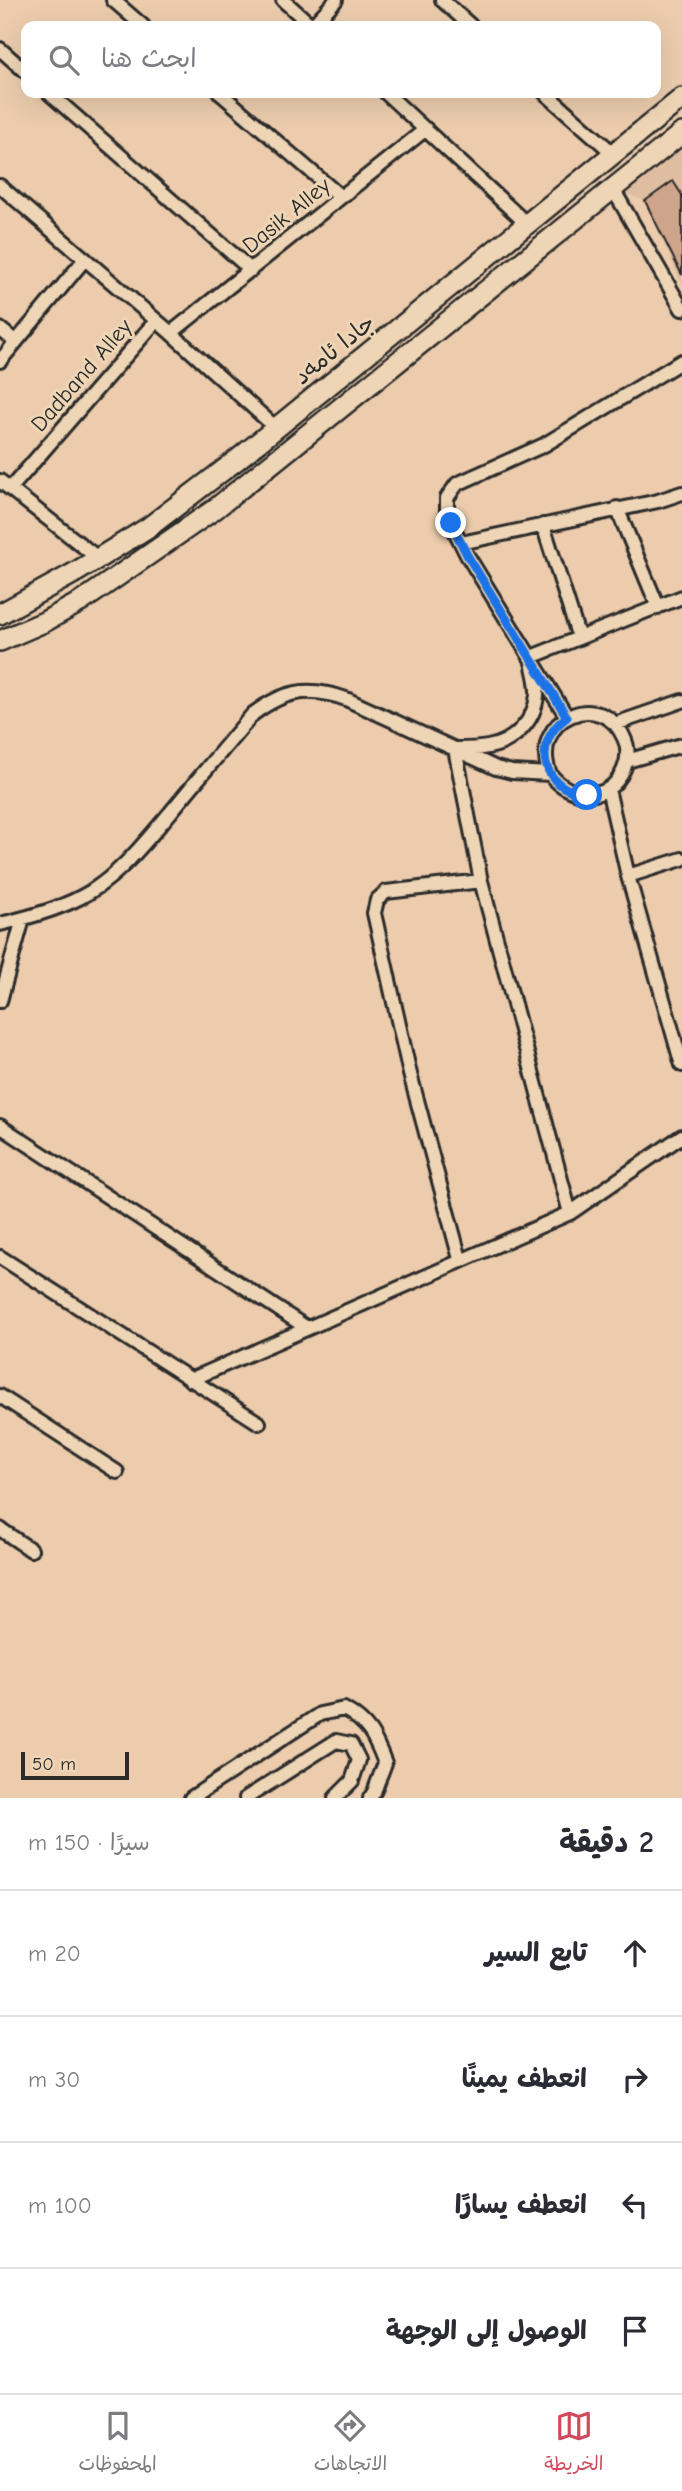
<!DOCTYPE html>
<html lang="ar">
<head>
<meta charset="utf-8">
<style>
  body { margin:0; font-family:"Comic Neue","Playpen Sans Arabic",sans-serif; background:#f7f7f7; color:#2b2b33; direction:rtl }
  .scale { position:absolute; left:21px; bottom:18px; width:108px; box-sizing:border-box; padding-left:7px; border:4px solid #2b2b2b; border-top:0; font-size:19px; line-height:24px; white-space:nowrap; color:#2b2b2b; -webkit-text-stroke:5px #eed5b5; paint-order:stroke }
  .stop { position:absolute; width:21px; height:21px; margin:-16px; border:5px solid #1a73e8; border-radius:50%; background:#fff }
  .stop.end { background:#1a73e8; border-color:#fff; box-shadow:0 2px 7px #0008 }
  .list { margin:0; padding:0; list-style:none }
  h2 { display:flex; justify-content:space-between; align-items:center; height:91px; margin:0; padding:0 28px; font-size:30px }
  h2 small { font-size:23px; font-weight:400; color:#7c7c81 }
  .list li { display:grid; grid-template-columns:46px 1fr auto; gap:21px; align-items:center; box-sizing:border-box; height:126px; padding:0 28px; border-top:2px solid #e1e1e2 }
  .list b { display:block; font-size:26px; white-space:nowrap }
  .list em { font-size:23px; font-style:normal; color:#7c7c81 }
  .icon { flex:none; width:38px; height:38px; fill:none; stroke:currentColor; stroke-width:2; stroke-linecap:round; stroke-linejoin:round }
  .map { position:relative; flex:none; width:682px; height:1798px; overflow:hidden; direction:ltr }
  .search { position:absolute; background:#fff; box-shadow:0 7px 28px #0002; left:21px; right:21px; top:21px; height:77px; display:flex; align-items:center; gap:18px; box-sizing:border-box; padding:0 24px; border-radius:14px; color:#7c7c81; font-size:26px }
  .sheet { height:595px; background:#fff }
  nav { display:flex; justify-content:space-around; align-items:center; box-sizing:border-box; height:98px; border-top:2px solid #e1e1e2; background:#fff; font-size:19px; color:#7c7c81 }
  nav a { display:grid; justify-items:center; gap:4px }
  nav .on { color:#d1495b }
  .map>svg:first-child { display:block }
</style>
</head>
<body>
<div class="map">
<svg width="682" height="1798" viewBox="0 0 682 1798">
  <rect width="100%" height="100%" fill="#ecccad"/>
  <filter id="ink" filterUnits="userSpaceOnUse"><feTurbulence type="fractalNoise" baseFrequency=".0143" numOctaves="2"/><feDisplacementMap in="SourceGraphic" scale="14" xChannelSelector="R" yChannelSelector="G"/><feConvolveMatrix kernelMatrix="1 2 1 2 8 2 1 2 1" color-interpolation-filters="sRGB"/></filter>
  <g filter="url(#ink)">
    <path fill="#dfbda0" d="M682,149V284L645,201L621,192Z"/>
    <path fill="#cea48a" stroke="#2b2b2b" stroke-width="2" d="M673,181L682,195V275L645,201Z"/>
    <g fill="none" stroke-linecap="round" stroke-linejoin="round">
      <defs>
        <path id="street" d="M113,0L143,26
          M283,0L312,26
          M442,0L471,26
          M312,26L336,0
          M0,49L26,72
          M49,93L251,270
          M220,93L341,197
          M386,93L527,224
          M545,93L614,154
          M0,186L171,333L276,428
          M613,189L682,309
          M0,329L16,342
          M171,333L426,129
          M0,361L85,259
          M0,481L99,559
          M10,489L156,321
          M617,508L658,607
          M543,525L579,638
          M461,543L658,501L682,493
          M567,717L467,555L447,515V498L457,484L544,445L682,361
          M615,724L682,701
          M627,761L682,745
          M608,789L628,876L682,1065
          M628,876L682,859
          M0,924C31,917 64,908 90,892C122,872 146,841 170,813C197,780 225,747 253,714C285,690 309,686 346,699L496,768L512,772L550,774C570,800 609,804 624,769C628,759 629,748 624,738C602,687 528,718 550,774
          M0,1001L23,919
          M0,1126L307,1328
          M570,1213L481,881L455,749C465,749 477,749 488,747C513,743 535,721 537,695C538,683 533,669 531,657L682,597
          M0,1257L259,1423
          M460,1259L410,1074L374,913L377,900L386,892L481,881
          M190,1380L570,1213L682,1136
          M0,1396L117,1472
          M0,1529L31,1550
          M191,1798L320,1714L344,1709C369,1723 375,1737 385,1763L374,1792L370,1798
          M246,1798L336,1741L351,1744L359,1760L352,1781L335,1798"/>
        <path id="primary" d="M0,614L76,572L149,527L238,459L682,98
          M0,641L44,622L82,601L215,509L682,133"/>
      </defs>
      <use href="#street" stroke="#2b2b2b" stroke-width="18"/>
      <use href="#primary" stroke="#2b2b2b" stroke-width="24"/>
      <use href="#street" stroke="#eed5b5" stroke-width="12"/>
      <use href="#primary" stroke="#eed5b5" stroke-width="19"/>
    </g>
  </g>
  <g fill="none" stroke-linecap="round" stroke-linejoin="round" filter="url(#ink)">
    <path stroke="#1a73e8" stroke-width="9" d="M451,523L467,555L567,717C530,743 542,790 587,795"/>
  </g>
  <g text-anchor="middle" stroke-width="6" stroke-linejoin="round" paint-order="stroke">
    <g font-size="23" fill="#2b2b2b" stroke="#eed5b5">
      <text transform="translate(286 215) rotate(-39)" y="8">Dasik Alley</text>
      <text transform="translate(334 349) rotate(-39)" y="8">جادا ئامەد</text>
      <text transform="translate(81 375) rotate(-49)" y="8">Dadband Alley</text>
    </g>
  </g>
</svg>
<div class="scale">50 m</div>
<div class="stop" style="left:587px;top:795px"></div>
<div class="stop end" style="left:451px;top:523px"></div>
<div class="search"><svg class="icon" aria-label="search" viewBox="0 0 24 24"><circle cx="10" cy="10" r="6"/><path d="M15 15l6 6"/></svg>ابحث هنا</div>
</div>
<section class="sheet">
<h2>2 دقيقة<small>سيرًا · 150 m</small></h2>
<ul class="list">
<li><svg class="icon" aria-label="ahead" viewBox="0 0 24 24"><path d="M12 20V5M6 11l6-6 6 6"/></svg><div><b>تابع السير</b></div><em>20 m</em></li>
<li><svg class="icon" aria-label="right" viewBox="0 0 24 24"><path d="M7 20v-9h11M14 6l5 5-5 5"/></svg><div><b>انعطف يمينًا</b></div><em>30 m</em></li>
<li><svg class="icon" aria-label="left" viewBox="0 0 24 24"><path d="M17 20v-9H6M10 6l-5 5 5 5"/></svg><div><b>انعطف يسارًا</b></div><em>100 m</em></li>
<li><svg class="icon" aria-label="arrive" viewBox="0 0 24 24"><path d="M6 21V4h12l-3 4 3 4H6"/></svg><div><b>الوصول إلى الوجهة</b></div></li>
</ul>
</section>
<nav>
<a class="on"><svg class="icon" aria-label="map" viewBox="0 0 24 24"><path d="M3 6l6-2 6 2 6-2v14l-6 2-6-2-6 2zM9 4v14M15 6v14"/></svg>الخريطة</a>
<a><svg class="icon" aria-label="directions" viewBox="0 0 24 24"><path d="M12 3l9 9-9 9-9-9zM9 14v-3h6M13 9l2 2-2 2"/></svg>الاتجاهات</a>
<a><svg class="icon" aria-label="saved" viewBox="0 0 24 24"><path d="M7 4h10v16l-5-4-5 4z"/></svg>المحفوظات</a>
</nav>
</body>
</html>
